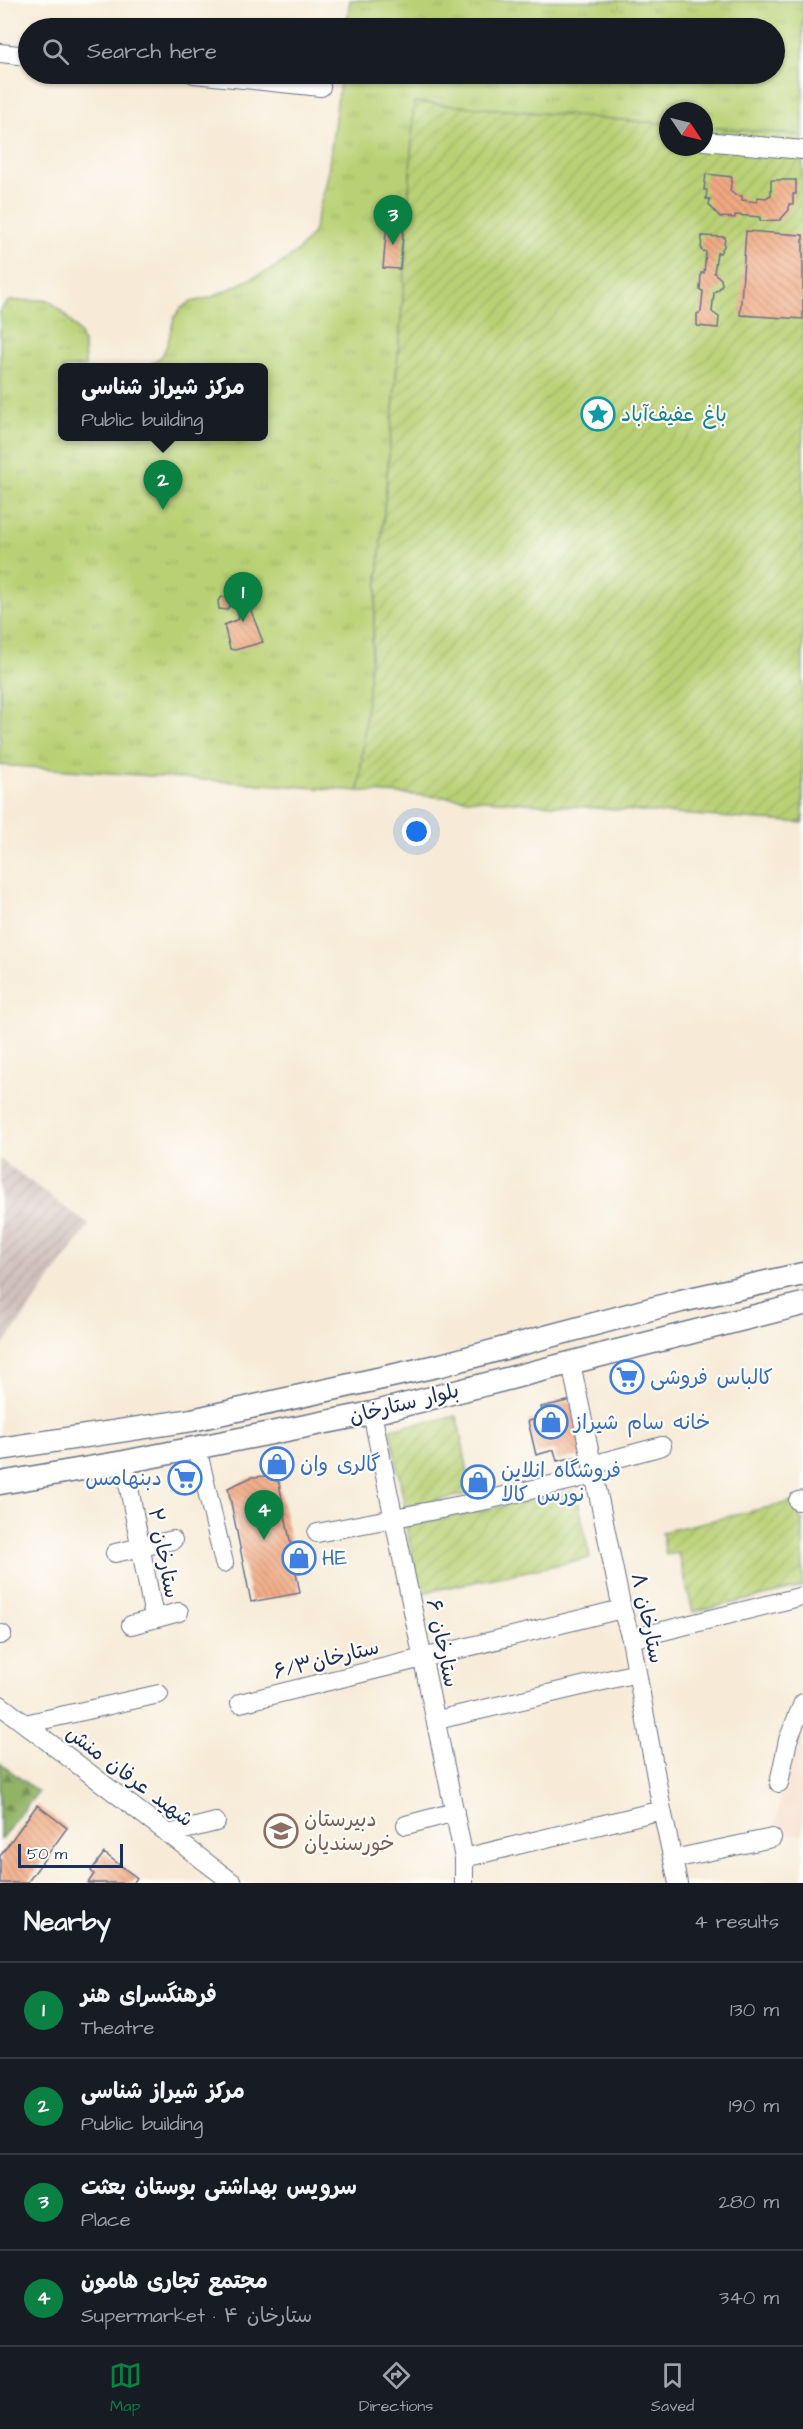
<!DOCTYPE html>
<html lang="en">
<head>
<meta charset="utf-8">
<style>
  body { margin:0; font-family:"Architects Daughter","Playpen Sans Arabic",sans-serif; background:#242831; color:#f1f3f6 }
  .compass { position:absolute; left:659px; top:102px; width:54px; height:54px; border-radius:50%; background:#171b24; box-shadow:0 2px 4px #0004; rotate:125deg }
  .scale { position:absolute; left:18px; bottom:15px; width:105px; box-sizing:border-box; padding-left:6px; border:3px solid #1b2f5e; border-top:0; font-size:16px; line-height:21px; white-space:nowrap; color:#1b2f5e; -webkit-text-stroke:4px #fdfcf7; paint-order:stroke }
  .you { position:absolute; left:417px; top:832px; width:21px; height:21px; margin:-15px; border:4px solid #fff; border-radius:50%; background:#1a73e8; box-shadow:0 0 0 9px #1a73e833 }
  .badge { display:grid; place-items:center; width:39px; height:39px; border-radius:50%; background:#0b8043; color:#fff; font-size:20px; font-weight:700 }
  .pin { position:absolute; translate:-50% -50px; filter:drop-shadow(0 2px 3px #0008) }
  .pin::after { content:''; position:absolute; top:32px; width:21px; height:18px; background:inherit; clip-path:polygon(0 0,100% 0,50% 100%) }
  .popup { position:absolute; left:58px; top:363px; width:210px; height:78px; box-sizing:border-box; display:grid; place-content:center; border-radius:9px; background:#171b24; filter:drop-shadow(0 2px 4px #0005); font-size:20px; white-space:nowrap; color:#9ea1a6 }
  .popup b { font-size:22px; color:#f1f3f6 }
  .popup::after { content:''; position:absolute; left:50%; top:100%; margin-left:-12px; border:12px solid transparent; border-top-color:#171b24 }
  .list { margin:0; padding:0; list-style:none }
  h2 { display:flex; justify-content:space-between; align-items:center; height:78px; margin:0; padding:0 24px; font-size:26px }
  h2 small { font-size:20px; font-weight:400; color:#9ea1a6 }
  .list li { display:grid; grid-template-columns:39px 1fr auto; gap:18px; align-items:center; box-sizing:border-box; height:96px; padding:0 24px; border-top:2px solid #363941 }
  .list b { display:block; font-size:22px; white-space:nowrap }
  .list p { margin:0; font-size:20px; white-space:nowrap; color:#9ea1a6 }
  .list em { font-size:20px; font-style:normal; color:#9ea1a6 }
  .icon { flex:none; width:33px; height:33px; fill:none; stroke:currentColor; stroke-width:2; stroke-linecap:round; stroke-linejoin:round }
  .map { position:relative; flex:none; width:803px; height:1883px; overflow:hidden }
  .search { position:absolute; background:#171b24; box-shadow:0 2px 4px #0004; left:18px; right:18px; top:18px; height:66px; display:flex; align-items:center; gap:15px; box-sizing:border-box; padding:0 21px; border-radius:33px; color:#9ea1a6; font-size:22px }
  .sheet { height:462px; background:#171b24 }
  nav { display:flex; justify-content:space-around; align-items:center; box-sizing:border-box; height:84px; border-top:2px solid #363941; background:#171b24; font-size:16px; color:#9ea1a6 }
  nav a { display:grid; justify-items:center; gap:3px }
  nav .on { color:#0b8043 }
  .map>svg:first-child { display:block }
</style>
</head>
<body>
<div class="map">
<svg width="803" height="1883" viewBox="0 0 803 1883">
  <defs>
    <pattern id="industrial-furrows" width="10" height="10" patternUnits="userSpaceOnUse" patternTransform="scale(1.5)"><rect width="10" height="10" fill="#d0c0bb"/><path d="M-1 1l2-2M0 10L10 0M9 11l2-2" fill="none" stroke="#b2a5a3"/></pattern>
    <pattern id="forest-firs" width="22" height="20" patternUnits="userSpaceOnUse" patternTransform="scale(1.5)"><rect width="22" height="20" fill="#92b366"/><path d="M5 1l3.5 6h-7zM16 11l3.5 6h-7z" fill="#769257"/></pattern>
    <pattern id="park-tufts" width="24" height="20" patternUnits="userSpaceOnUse" patternTransform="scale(1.5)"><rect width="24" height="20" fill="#b9d175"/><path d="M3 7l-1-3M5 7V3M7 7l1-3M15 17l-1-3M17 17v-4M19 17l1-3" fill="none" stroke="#9eb468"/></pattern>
    <pattern id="garden-furrows" width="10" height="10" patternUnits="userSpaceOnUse" patternTransform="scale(1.5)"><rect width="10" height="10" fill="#b9d175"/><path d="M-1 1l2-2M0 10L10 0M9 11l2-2" fill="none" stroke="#9eb468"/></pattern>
    <pattern id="building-back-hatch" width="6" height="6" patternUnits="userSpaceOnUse" patternTransform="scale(1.5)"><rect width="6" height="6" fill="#f2a981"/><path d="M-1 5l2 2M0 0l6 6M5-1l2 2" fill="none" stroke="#c38a6d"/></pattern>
  </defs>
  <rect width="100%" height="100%" fill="#fdfcf7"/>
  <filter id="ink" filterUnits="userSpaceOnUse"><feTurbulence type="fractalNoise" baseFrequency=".0167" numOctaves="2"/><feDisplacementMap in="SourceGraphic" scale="12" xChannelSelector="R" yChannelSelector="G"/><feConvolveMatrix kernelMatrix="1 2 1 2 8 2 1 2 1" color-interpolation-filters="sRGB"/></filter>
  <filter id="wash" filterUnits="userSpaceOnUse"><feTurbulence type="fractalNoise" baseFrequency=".008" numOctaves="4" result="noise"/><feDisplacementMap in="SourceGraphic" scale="24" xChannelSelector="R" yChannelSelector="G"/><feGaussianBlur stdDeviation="1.35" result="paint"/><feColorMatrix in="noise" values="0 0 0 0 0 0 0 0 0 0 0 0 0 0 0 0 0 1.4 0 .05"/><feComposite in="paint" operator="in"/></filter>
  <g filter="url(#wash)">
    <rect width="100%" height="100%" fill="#f7ebd7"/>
    <path fill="#f4d4bf" d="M803,1705V1835L774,1833L792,1738Z"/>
    <path fill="url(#industrial-furrows)" d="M0,1159L89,1225L0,1350Z"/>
    <path fill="url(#forest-firs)" stroke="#567162" stroke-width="1.5" d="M0,1763L38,1792L0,1840Z"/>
    <path fill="url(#park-tufts)" stroke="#6a806a" stroke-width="1.5" d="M350,0L803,1V135L704,127V111H668V124L414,103L404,287L359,791L0,765V309L10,301L48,300L62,311L79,332L84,345L85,367L63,368V436H264V368L147,367L162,356L168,343L174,318L181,308L191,302L210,298L276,267L297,252L313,233L327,179L341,74H774V28H346Z"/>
    <path fill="url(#garden-furrows)" stroke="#6a806a" stroke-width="1.5" d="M414,102L668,124V147H704V127L803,135V823L359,791L404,287Z
      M457,1416L472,1493L405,1507L390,1429Z
      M576,1491L590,1558L420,1593L406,1526Z
      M795,1501L801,1520H803V1587L693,1612L678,1553L666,1555L662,1532Z"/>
    <g id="blocks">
      <path fill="url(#building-back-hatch)" d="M706,174L732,177L730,191L735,195L742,196V200L757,202L758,197L766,198L771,195V180H796V194H793V204H789V210L780,220L760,221V217L735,215V218L720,217L709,205L710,199H706L707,190H704Z
        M387,222L404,223L400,269L383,268Z
        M746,231L803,235V319L740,315Z
        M702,236L725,237L724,246L720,253H717L714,273L721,279L722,284L719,289L714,292L712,312L719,317L718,328L697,326V314L701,312L703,291L700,290L701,273H704L706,252L701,250Z
        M222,597H227L230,602H233L232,600L235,597L240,599L242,603H245L247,599H255L257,602L256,607L251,611L263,642L235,650L230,649L224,625L239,619L237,610L231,605L226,610L219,609L218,601Z
        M572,1400L585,1455L557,1461L554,1450L536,1455L528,1421L543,1418L541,1407Z
        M265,1476L278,1478L300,1593L251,1602L228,1488L252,1477Z
        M37,1805L67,1828L27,1883H0V1856Z
        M104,1853L137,1878L133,1883H88L94,1874L91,1871Z"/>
    </g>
  </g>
  <g filter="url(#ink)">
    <use href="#blocks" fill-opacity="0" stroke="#687188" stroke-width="1.5"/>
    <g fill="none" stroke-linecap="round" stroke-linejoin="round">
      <defs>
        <path id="minor" d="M0,53L28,56
          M194,74L321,87
          M704,141L803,150
          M571,1363L622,1609L631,1639L662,1810L678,1883
          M372,1413L464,1858V1883
          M197,1448L224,1563
          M124,1462L154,1617
          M592,1465L662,1446
          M798,1501L803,1500
          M317,1533L487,1500L594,1475
          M115,1553L173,1540
          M131,1625L179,1612
          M0,1635L2,1634
          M631,1639L803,1596
          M240,1703L622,1609
          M0,1705L233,1883
          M437,1720L637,1673
          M25,1724L159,1694
          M779,1783L788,1740L803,1703
          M406,1825L455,1812
          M168,1834L216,1822
          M464,1858L662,1810
          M673,1859L772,1838"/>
        <path id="major" d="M0,1449L192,1420L441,1365L681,1301L803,1274
          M0,1483L124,1462L372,1413L803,1304"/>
      </defs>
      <use href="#minor" stroke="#687188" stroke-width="20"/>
      <use href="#major" stroke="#687188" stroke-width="25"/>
      <use href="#minor" stroke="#fff" stroke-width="18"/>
      <use href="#major" stroke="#fff" stroke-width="22"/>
    </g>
  </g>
  <defs>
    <symbol id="sight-ring" viewBox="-11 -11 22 22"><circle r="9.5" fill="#fdfcf7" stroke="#0f9aa8" stroke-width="1.5"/><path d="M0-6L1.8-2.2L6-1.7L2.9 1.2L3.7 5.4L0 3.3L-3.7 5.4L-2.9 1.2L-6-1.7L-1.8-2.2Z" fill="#0f9aa8"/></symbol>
    <symbol id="supermarket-ring" viewBox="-11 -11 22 22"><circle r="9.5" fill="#fdfcf7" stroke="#3f7fe0" stroke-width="1.5"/><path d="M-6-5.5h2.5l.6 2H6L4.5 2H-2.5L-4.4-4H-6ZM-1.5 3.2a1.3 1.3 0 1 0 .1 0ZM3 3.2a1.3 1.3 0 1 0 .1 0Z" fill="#3f7fe0"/></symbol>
    <symbol id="shop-ring" viewBox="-11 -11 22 22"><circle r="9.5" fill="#fdfcf7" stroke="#3f7fe0" stroke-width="1.5"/><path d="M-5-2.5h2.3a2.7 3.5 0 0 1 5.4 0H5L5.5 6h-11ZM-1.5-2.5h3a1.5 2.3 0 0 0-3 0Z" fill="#3f7fe0"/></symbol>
    <symbol id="school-ring" viewBox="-11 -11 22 22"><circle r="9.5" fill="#fdfcf7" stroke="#8d6e63" stroke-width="1.5"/><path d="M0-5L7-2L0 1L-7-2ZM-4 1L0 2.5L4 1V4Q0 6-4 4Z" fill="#8d6e63"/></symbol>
  </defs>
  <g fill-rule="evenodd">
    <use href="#sight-ring" x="579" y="395" width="38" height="38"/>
    <use href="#supermarket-ring" x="608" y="1358" width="38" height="38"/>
    <use href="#shop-ring" x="532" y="1403" width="38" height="38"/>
    <use href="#shop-ring" x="258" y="1445" width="38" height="38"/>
    <use href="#supermarket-ring" x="166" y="1459" width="38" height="38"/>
    <use href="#shop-ring" x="459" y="1463" width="38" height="38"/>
    <use href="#shop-ring" x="280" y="1539" width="38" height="38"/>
    <use href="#school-ring" x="262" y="1812" width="38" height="38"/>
  </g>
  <g text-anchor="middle" stroke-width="4.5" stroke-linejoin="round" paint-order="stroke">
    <g font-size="21" fill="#0d838f" stroke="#fdfcf7" text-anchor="start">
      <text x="621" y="421">باغ عفیف‌آباد</text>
    </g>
    <g font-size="21" fill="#366cbe" stroke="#fdfcf7" text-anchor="start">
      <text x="650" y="1384">کالباس فروشی</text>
      <text x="574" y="1429">خانه سام شیراز</text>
      <text x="300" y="1471">گالری وان</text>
      <text x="501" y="1477">فروشگاه انلاین<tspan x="501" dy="24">نورس کالا</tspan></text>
      <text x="162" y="1485" text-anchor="end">دبنهامس</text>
      <text x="322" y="1565">HE</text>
    </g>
    <g font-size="21" fill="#1b2f5e" stroke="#fdfcf7">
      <text transform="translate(404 1403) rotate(-14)" y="7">بلوار ستارخان</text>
      <text transform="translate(164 1553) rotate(79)" y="7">۲ ستارخان</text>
      <text transform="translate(648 1618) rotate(78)" y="7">ستارخان ۸</text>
      <text transform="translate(443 1643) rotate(78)" y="7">ستارخان ۶</text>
      <text transform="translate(326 1659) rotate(-14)" y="7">ستارخان۶/۳</text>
      <text transform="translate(130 1776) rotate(37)" y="7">شهید عرفان منش</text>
    </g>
    <g font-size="21" fill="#785e54" stroke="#fdfcf7" text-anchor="start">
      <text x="304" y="1826">دبیرستان<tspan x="304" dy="24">خورسندیان</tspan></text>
    </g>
  </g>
</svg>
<svg class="compass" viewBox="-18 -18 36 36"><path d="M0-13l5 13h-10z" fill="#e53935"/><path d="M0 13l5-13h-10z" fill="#9ea1a6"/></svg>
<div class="scale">50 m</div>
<div class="you"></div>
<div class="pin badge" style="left:243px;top:622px">1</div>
<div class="pin badge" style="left:163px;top:510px">2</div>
<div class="popup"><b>مرکز شیراز شناسی</b>Public building</div>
<div class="pin badge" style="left:393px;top:245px">3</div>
<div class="pin badge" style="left:264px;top:1540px">4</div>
<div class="search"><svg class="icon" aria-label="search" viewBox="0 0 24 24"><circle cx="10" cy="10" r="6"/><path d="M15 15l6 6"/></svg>Search here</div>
</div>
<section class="sheet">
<h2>Nearby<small>4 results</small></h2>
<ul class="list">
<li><span class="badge">1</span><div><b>فرهنگسرای هنر</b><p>Theatre</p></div><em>130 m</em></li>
<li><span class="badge">2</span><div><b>مرکز شیراز شناسی</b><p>Public building</p></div><em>190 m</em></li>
<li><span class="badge">3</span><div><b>سرویس بهداشتی بوستان بعثت</b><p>Place</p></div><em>280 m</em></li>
<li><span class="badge">4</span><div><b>مجتمع تجاری هامون</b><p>Supermarket · ۴ ستارخان</p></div><em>340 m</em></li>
</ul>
</section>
<nav>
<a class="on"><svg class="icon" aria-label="map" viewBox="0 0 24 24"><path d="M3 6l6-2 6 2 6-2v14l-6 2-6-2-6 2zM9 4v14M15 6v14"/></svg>Map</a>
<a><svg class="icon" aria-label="directions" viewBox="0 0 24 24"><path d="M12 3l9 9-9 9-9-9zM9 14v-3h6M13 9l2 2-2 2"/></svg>Directions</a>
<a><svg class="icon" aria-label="saved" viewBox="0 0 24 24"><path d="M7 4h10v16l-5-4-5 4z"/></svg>Saved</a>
</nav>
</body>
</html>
